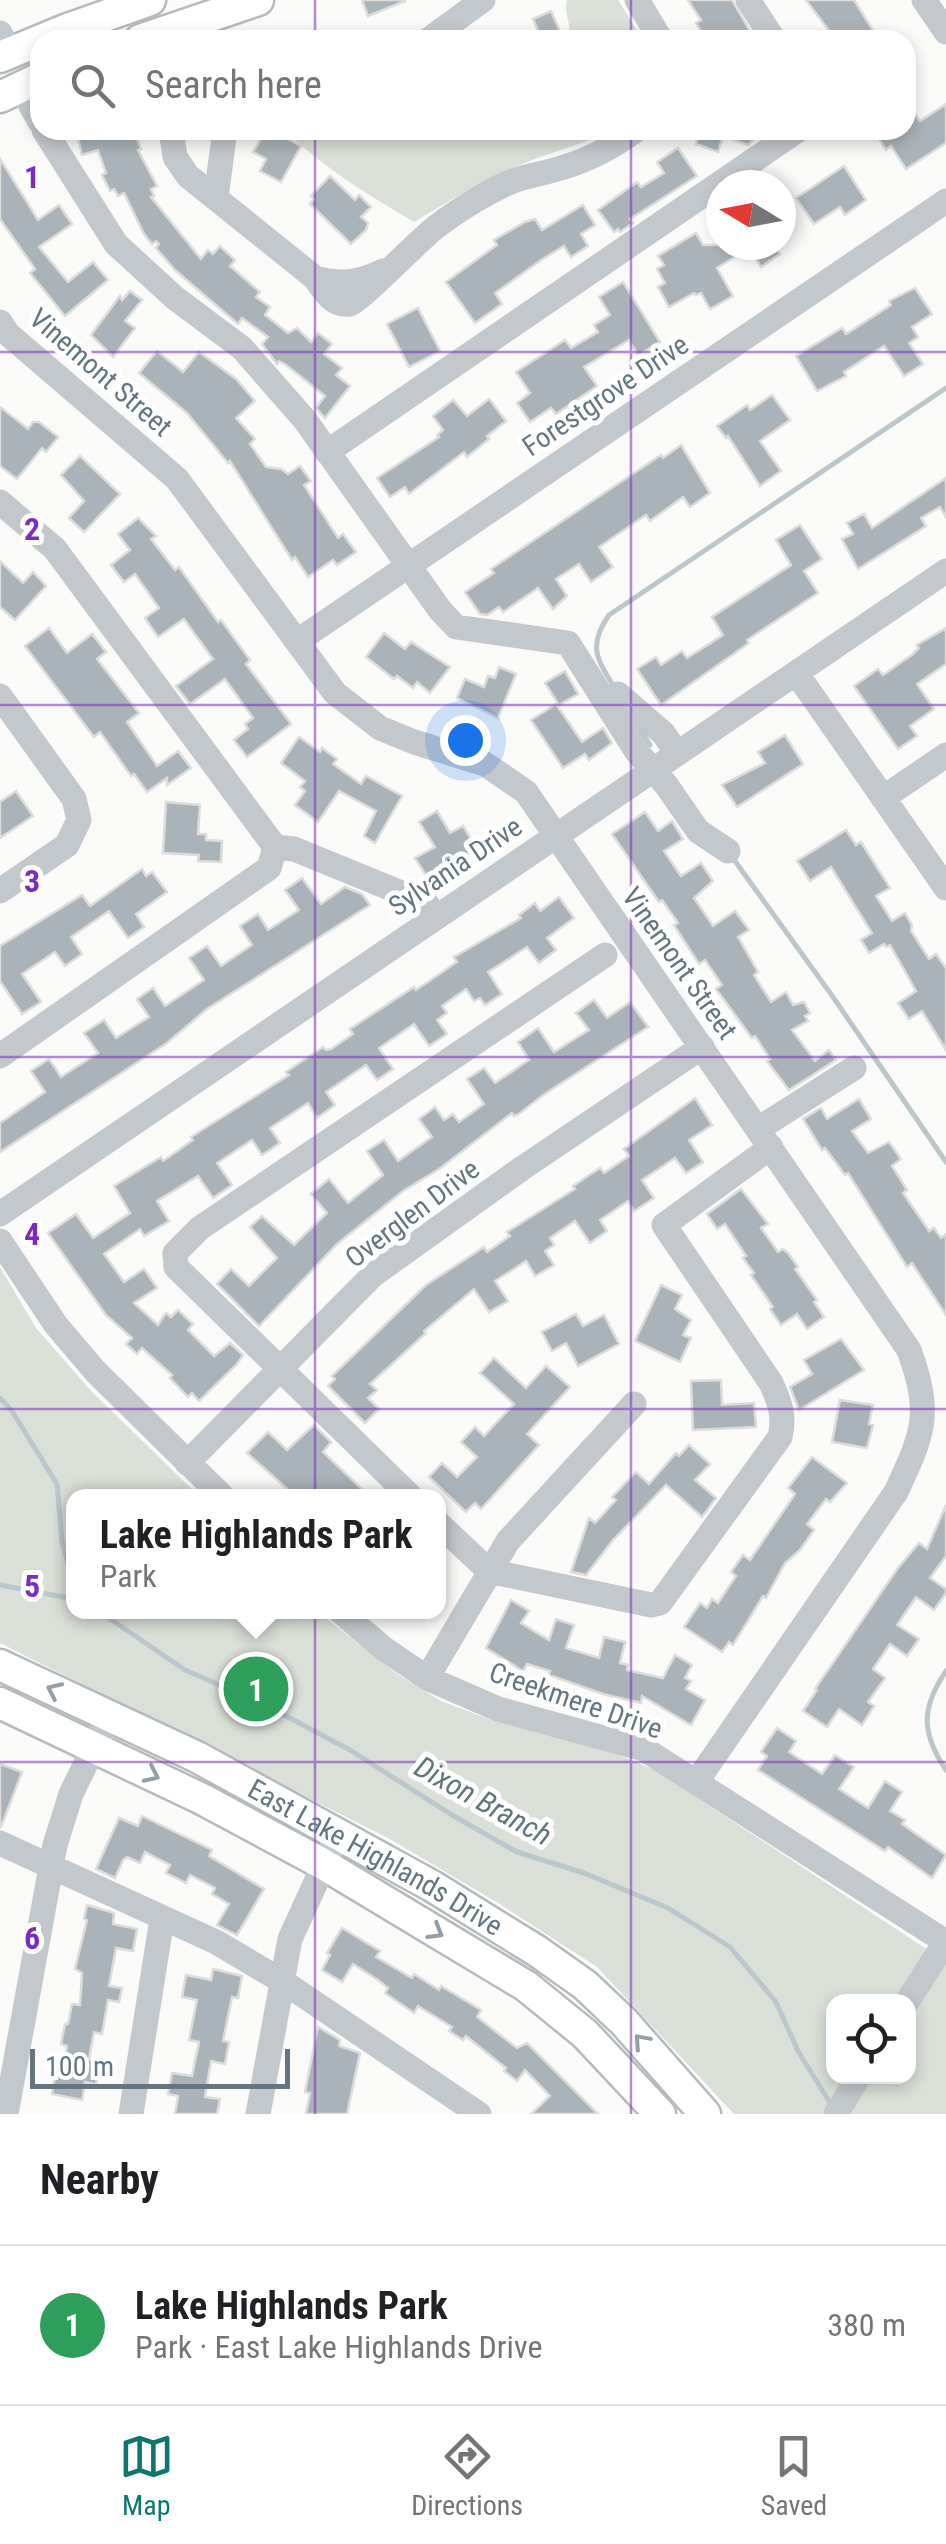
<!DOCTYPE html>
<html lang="en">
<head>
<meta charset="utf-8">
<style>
  body { margin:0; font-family:"Roboto Condensed",sans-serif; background:#f6f6f6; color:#202124 }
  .controls { position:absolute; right:30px; bottom:30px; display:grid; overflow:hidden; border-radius:20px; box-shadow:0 5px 15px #0003 }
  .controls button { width:90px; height:90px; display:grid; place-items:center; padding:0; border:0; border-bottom:2px solid #e0e0e0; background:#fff; color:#202124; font:50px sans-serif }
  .compass { position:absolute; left:706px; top:170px; width:90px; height:90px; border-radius:50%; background:#fff; box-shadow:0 5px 15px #0003; rotate:280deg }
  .scale { position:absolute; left:30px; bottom:25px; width:260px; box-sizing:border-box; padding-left:10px; border:5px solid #657683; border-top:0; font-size:28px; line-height:35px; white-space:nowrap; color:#657683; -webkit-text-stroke:8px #fff; paint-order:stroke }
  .you { position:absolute; left:465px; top:740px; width:35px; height:35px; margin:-25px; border:8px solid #fff; border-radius:50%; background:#1a73e8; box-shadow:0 0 0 15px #1a73e833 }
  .badge { display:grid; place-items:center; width:65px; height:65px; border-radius:50%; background:#0f766e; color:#fff; font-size:32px; font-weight:700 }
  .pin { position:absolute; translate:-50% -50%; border:5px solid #fff; box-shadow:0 2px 10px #0006 }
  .popup { position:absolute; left:66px; top:1489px; width:380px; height:130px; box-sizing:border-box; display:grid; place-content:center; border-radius:20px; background:#fff; filter:drop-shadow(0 2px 8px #0005); font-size:32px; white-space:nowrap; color:#757577 }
  .popup b { font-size:38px; color:#202124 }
  .popup::after { content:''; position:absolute; left:50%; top:100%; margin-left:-20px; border:20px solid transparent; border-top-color:#fff }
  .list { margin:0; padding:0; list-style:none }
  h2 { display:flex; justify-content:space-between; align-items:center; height:130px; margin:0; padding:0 40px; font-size:42px }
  h2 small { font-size:32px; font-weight:400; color:#757577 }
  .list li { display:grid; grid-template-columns:65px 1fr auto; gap:30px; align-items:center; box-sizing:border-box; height:160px; padding:0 40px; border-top:2px solid #e0e0e0 }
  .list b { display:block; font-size:38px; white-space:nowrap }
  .list p { margin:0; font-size:32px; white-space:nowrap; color:#757577 }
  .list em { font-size:32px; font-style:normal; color:#757577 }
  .icon { flex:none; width:55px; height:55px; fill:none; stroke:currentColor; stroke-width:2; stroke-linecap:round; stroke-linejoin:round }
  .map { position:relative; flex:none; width:946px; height:2114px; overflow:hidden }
  .search { position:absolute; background:#fff; box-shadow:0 5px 15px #0003; left:30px; right:30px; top:30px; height:110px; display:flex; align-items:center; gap:25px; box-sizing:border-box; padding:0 35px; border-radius:30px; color:#757577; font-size:38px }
  .sheet { height:290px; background:#fff }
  nav { display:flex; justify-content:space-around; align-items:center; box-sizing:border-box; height:140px; border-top:2px solid #e0e0e0; background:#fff; font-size:28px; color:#757577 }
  nav a { display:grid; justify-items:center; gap:5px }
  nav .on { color:#0f766e }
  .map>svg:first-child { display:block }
</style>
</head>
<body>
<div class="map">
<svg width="946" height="2114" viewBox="0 0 946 2114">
  <rect width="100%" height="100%" fill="#fafaf8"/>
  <path fill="#dadfd7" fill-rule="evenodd" d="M567,0H618L643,40H568C573,25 563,14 567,0Z
    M284,130H610C585,144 561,149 535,159C492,175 454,198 414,222C368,195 324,168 284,130Z
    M0,1267L36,1328L92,1392L199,1496H74V1612H318L400,1676L441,1701L491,1720L600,1747L655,1770L946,1962V2114H734L597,1967L498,1903L390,1839L0,1643ZM834,2002H908V2076H834Z"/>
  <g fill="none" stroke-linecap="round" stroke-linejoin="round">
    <path stroke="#bbc7cb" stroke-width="5" d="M614,687C596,658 588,645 609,615L946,388
      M638,726L650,745
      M732,857L833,997L946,1162
      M0,1398L12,1411L57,1484L62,1542L74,1585
      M0,1585L74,1599
      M100,1612L185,1670L269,1707L350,1750L452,1815L517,1852L584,1873L668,1908L730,1947L776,2002L798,2051L832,2106
      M946,1671C921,1708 921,1733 946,1770"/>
  </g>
  <path fill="#aab3b9" stroke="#dcdcda" stroke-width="2.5" d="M362,0H405V1L368,16Z
    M688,0H732L755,40H706L696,23L701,20Z
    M806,0H854L879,40H836Z
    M551,11L564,40H542L533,19Z
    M906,101L920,121L946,104V143L906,169L891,146L886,150L873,130H906Z
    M76,130H134L141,149L138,150L157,186L151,189L154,196L151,197L201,259L208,250L213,254L220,246L235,260L230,266L260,292L256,297L270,307L265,315L288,333L297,328L311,342L318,333L332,344L324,354L342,368L336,375L350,386L325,418L316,408L325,396L285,364L279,361L277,364L262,344L268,337L242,318L238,324L175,270L156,248L159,244L156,241L152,244L144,234L124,193L118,196L114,189L110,191L102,175L106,173L98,150L82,155Z
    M700,130H764L748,145L723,136L718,152L696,144Z
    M265,132L276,138L279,134L301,146L281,182L260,171L266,159L253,152Z
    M678,148L697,176L630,219L633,223L620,232L618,229L614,232L598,210L637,182L641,187L664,173L657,162Z
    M0,159L38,220L59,205L72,224L39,247L68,282L93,262L108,280L65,316L30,273L35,269L0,219Z
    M844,166L866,200L845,215L840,207L814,224L796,198Z
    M330,176L355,200L359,195L371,207L361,217L368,223L366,230L351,244L310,204L314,199L311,196Z
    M583,205L595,225L581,234L588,246L571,257L564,246L541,260L495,293L502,304L475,323L446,282L497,245L494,240L525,222L535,219L542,230Z
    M696,233L703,245H774L780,254L761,267L749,248L717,268L733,296L710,309L701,293L696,295L694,293L669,307L658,287L665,283L657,269L664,265L658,256Z
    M623,282L660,342L638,355L629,340L584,367L597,386L556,414L551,408L530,422L517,403L530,393L516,372L565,340L571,348L598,332L594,325L610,315L599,297Z
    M915,288L932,314L912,327L918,337L909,343L923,364L904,376L884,346L844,372L846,376L817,391L796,356L842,328L846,334L891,305L889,301Z
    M130,291L142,300L125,321L135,328L113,357L91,335L120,296L122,300Z
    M418,308L440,351L409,367L387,324Z
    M157,351L183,372L199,352L236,379L255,401L236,418L255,439L250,444L266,467L281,469L288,474L300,466L311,481L304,485L338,538L343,534L356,552L337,565L333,560L308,577L295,557L292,560L230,461L228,463L187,413L139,373Z
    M772,395L790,420L760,441L781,471L760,486L728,436L726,438L717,426L747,405L750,410Z
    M489,399L506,421L487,436L489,439L467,457L464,452L409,494L405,487L390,497L377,478L439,437L437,435L443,430L433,416L453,400L467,416Z
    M0,407L28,429L33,422H39L58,437L46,452L42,448L17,479L0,466Z
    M681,445L710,493L690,507L683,497L650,521L646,515L599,547L613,567L591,582L579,564L556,579L567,596L553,609L538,588L503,612L499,607L487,615L480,614L465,592L494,573L491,569L661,455L663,458Z
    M80,456L120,494L84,532L69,518L84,501L61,475Z
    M946,478V517L940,507L921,518L926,526L858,569L842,539L853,534L847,523L864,514L872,528Z
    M138,518L156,536L151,539L175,570L179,567L218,622L221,620L250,660L246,664L291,724L247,757L234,740L248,729L245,724L253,718L225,679L190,704L176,686L213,659L184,619L158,637L145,618L159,608L135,574L124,582L111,565L130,550L118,534Z
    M800,525L822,559L804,571L818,593L747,640L749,643L661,705L637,669L656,657L661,665L682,651L687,658L723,635L712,617L791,565L776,540Z
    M0,561L23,583L33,572L46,586L15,620L0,607Z
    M49,628L67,653L92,634L106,652L97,659L139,713L127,722L157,766L178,751L191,768L167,785V778L147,792L134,774L131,776L100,732L94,737L25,646Z
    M946,628V664L917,684L934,709L910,726L917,736L898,749L854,686L878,669L883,675L913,654L919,648L917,645Z
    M384,633L405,649L411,642L450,667L430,693L417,682L413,688L397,676L394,679L366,657Z
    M499,667L516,674L498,718L457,698L465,679L484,687L488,676L495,678Z
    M565,671L578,694L559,705L545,683Z
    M556,704L582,742L603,728L612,743L589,760L585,754L563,768L531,720Z
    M785,735L803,764L737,807L722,785L765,763L758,752Z
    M299,737L320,752L322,748L337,759L333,764L361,784L366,776L402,796L375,843L364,836L376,811L339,791L318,822L295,805L305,791L300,787L305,781L281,763Z
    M16,791L33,816L0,838V802Z
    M166,802L200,805L198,834H206V840L222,841L221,862L198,861L199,855L163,853Z
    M437,811L450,833L463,826L477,849L429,880L415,858L435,847L419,822Z
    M645,812L658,831L672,821L683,839L664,851L681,876L701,863L713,881L694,898L713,926L735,911L749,930L738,937L758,972L754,975L771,1002L786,992L793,1005L804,1002L810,1013L805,1016L808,1021L792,1030L815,1061L829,1050L836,1060L789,1090L767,1061L770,1059L755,1036L752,1038L716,989L722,985L705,960L699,964L674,925L678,923L662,900L659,902L612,834Z
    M846,830L856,845L861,842L890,888L876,896L892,921L905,913L912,925L911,931L929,959L936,954L946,968V1050L922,1011L909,1019L898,1003L916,991L890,945L886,947L884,944L869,953L861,940L872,933L831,867L810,881L797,861Z
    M142,869L146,876L152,872L167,892L136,914L144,927L128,938L109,911L71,937L82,954L65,966L55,952L22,974L41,1002L22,1014L0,981V946L82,895L90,906Z
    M302,878L321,904L345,887L362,894L370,905L207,1009L167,1043L0,1152V1123L45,1092L31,1071L49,1059L61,1077L98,1053L84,1033L104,1020L116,1038L149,1017L137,999L153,988L165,1006L204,980L189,958L207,946L221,966L252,945L240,926L258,914L268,930L299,910L285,890Z
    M559,897L574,918L547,938L556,950L539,963L527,947L488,972L502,994L485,1005L480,998L474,1001L466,989L442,1006L447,1013L437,1020L447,1034L429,1046L414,1024L379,1048L393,1069L377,1080L366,1065L326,1092L335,1105L317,1118L308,1103L270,1128L280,1143L262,1155L252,1140L217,1163L232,1185L213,1198L198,1176L157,1201L169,1221L144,1236L140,1229L104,1254L124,1282L144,1269L157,1288L134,1303L158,1325L166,1313L171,1317L178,1310L193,1324L188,1330L214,1356L230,1343L243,1355L237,1364L199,1401L192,1393L188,1397L170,1378L172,1375L142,1348L137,1354L126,1344L132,1338L106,1315L48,1233L76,1214L93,1238L130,1213L114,1186L161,1157L163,1161L193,1140L191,1137L289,1075L286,1072L323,1047L326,1050L331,1049L353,1034L350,1029L414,987L416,990L457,962L454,957L521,918L519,915L535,903L540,911Z
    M594,1000L607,1018L630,1002L648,1027L543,1095L519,1114L514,1116L512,1113L439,1169L403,1191L337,1244L259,1326L217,1284L231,1269L249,1286L277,1258L250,1227L262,1216L294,1245L327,1213L311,1194L329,1179L348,1203L383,1175L367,1151L384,1140L398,1161L432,1137L419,1119L435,1107L444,1120L453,1114L459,1122L484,1104L467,1079L484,1068L495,1083L529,1060L518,1042L538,1028L554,1052L589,1030L576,1013Z
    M695,1098L712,1125L689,1140L703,1162L686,1173L675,1158L642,1180L654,1198L634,1211L628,1201L600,1220L607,1231L590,1243L575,1221L550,1238L554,1245L545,1251L554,1265L535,1276L526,1261L495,1281L508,1301L489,1312L474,1289L424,1331L426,1333L370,1384L377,1390L368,1398L379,1409L365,1423L328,1386L335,1379L332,1376L426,1285L484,1247L487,1252L510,1236L507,1232L575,1189L573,1186L600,1168L604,1173L629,1156L624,1149Z
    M859,1099L871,1119L852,1131L868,1153L889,1142L901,1159L892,1166L907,1190L903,1193L929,1231L934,1228L941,1238L946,1234V1315L912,1263L907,1267L848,1173L845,1175L825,1148L822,1150L803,1119L821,1108L827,1119Z
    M741,1189L768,1224L761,1228L778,1252L783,1249L788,1253L798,1267L795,1269L817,1300L814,1302L824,1317L807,1329L797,1314L781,1325L770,1309L773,1307L751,1275L754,1273L743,1258L746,1256L725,1224L717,1229L707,1214Z
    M661,1285L682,1295L675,1309L691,1320L683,1335L691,1338L680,1362L635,1341Z
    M576,1314L583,1326L604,1315L619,1344L578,1366L566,1343L552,1351L542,1332Z
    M841,1339L864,1370L799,1410L790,1387L812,1374L804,1360Z
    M494,1358L526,1388L546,1366L570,1387L527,1434L539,1445L481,1509L475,1503L466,1512L429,1477L442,1463L457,1477L477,1457L461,1442L475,1427L484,1436L514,1404L480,1373Z
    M721,1380L722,1405L754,1403L756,1427L693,1430L691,1381Z
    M840,1400L873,1405L869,1424L873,1425L867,1448L832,1442Z
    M314,1425L331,1442L323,1452L369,1496H295L247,1453L268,1432L287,1450Z
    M689,1445L710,1464L695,1480L716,1498L702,1517L666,1485L613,1540L586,1575L571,1572L589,1518L595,1523L616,1500L612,1497L636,1472L649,1484L676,1453L679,1456Z
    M812,1457L847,1483L830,1502L826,1499L807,1524L814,1530L800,1550L785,1563L766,1598L763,1596L733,1645L729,1642L722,1652L684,1627L700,1603L707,1608L712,1599L718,1603L736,1576L731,1572L743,1555L750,1560L795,1494L788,1488Z
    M946,1505V1556L930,1578L946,1589V1593L934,1610L916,1597L897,1625L919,1639L907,1656L890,1644L873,1669L885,1678L868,1702L874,1706L862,1725L839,1709L827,1727L803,1711L817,1690L815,1689L898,1568L919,1543L927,1549Z
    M511,1600L529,1611L521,1623L549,1640L556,1619L574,1625L566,1648L599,1658L604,1637L625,1642L620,1663L628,1665L627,1670L663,1678L675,1655L692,1665L685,1678L691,1681L686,1689L705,1700L691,1725L642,1696L641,1703L603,1694L549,1675L550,1671L527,1664L523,1671L486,1648Z
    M777,1728L796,1741L789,1752L822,1774L835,1755L854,1767L839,1789L868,1808L885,1781L902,1792L890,1811L905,1820L902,1824L946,1855L932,1878L888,1847L885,1851L758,1770L767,1756L761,1752Z
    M0,1764L22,1772L1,1827H0Z
    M142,1816L212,1850L209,1856L264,1889L237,1935L217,1925L229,1904L212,1894L215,1888L190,1875L186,1883L166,1873L170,1865L145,1852L140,1863L127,1857L123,1860L115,1878L96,1869L119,1818L138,1826Z
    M87,1905L114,1913L113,1924L137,1929L133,1951L116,1948L109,1986L122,1988L119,2002L108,2000L102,2034L94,2032L89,2059L100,2061L96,2084L85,2082L82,2100L52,2094L55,2076L61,2077L67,2046L61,2044L65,2024H68L72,2004L80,2005L82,1973L75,1969L87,1920L84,1919Z
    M342,1928L380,1951L376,1957L412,1978L414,1974L439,1990L441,1986L481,2010L477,2017L517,2048L527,2043L598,2114H531L550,2096L525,2070L517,2081L504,2071L506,2068L466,2036L463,2040L449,2031L452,2027L418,2006L414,2013L385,1993L388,1988L378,1980L353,1964L342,1982L322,1970L330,1955L327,1953Z
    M213,1969L242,1976L238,1998L232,1997L223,2041L229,2042L225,2064L211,2061L205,2097L220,2099L217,2114H175L178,2096L168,2094L172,2073L192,2076L199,2042L189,2040L197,2000L182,1997L186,1975L211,1980Z
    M318,2027L340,2040L339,2046L360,2053L347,2114H306L310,2093L305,2092Z"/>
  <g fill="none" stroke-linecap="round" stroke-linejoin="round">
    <defs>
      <g id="major">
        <path d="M140,40L258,0"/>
        <path d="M0,57L65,30L150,0"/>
        <path d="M0,97L40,78"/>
        <path id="s1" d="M0,1665L197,1757L432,1886L537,1951L585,1985L624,2022L705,2114"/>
        <path d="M0,1703L202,1799L323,1864L526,1986L585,2034L660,2114"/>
      </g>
    </defs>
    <use href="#major" stroke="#b5babe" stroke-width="35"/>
    <path stroke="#c3c8cc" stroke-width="25" d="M637,0L661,40
      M748,0L774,40
      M924,0L946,32
      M0,33L10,52
      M428,40L483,0
      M20,86L40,122
      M44,130L116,244L175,298L242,348L305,420L440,610L456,627L568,643L637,752L667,786L698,831L728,851
      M171,130L175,157L188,176L315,278C341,285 359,283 383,271
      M216,197L225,130
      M315,278C323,290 333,307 350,304C359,302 421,238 436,227C455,212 493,188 516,180C530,175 546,173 561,168C589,160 613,147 636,130
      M0,322L8,334L177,479L335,693L380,728L414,742L485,764L526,792L909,1350C932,1414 924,1432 896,1492L697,1781
      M327,452L798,130
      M0,502L55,549L275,847L269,868L0,1056
      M299,640L946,201
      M797,674L946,888
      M618,694L664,734L677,754
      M0,696L74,799L79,820L67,845L0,891
      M883,798L946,755
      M275,847L294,849L426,903L436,916
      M758,1129L854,1068
      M0,1214L946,571
      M0,1241L56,1325L96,1372L222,1496
      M187,1463L373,1275L521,1169L702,1047
      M410,1496L176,1267L175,1253L200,1228L605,955
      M438,1523L489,1571L651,1605L660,1603L780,1437C785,1416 780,1403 771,1383L664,1225L771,1147
      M341,1612L383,1648L427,1678L498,1709L644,1749L946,1942
      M427,1678L508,1541L634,1404
      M0,1843L216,1942L282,1981L479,2114
      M907,2002L946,1941
      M6,2114L55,1845L71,1794L109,1716
      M131,2114L162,1919
      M258,2114L290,1939L338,1834
      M836,2114L859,2076"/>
    <use href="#major" stroke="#fff" stroke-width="30"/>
  </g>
  <defs><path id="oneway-chevron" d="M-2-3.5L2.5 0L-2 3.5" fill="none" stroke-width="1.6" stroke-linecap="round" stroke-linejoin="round" transform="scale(2.5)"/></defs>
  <g stroke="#939fa8">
    <use href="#oneway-chevron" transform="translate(54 1690) rotate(-155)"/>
    <use href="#oneway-chevron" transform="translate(152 1775) rotate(25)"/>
    <use href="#oneway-chevron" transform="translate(436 1932) rotate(31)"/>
    <use href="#oneway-chevron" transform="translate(641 2041) rotate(-132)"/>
  </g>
  <path fill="none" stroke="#7b2cbf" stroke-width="2.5" stroke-opacity="0.55" d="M315,0V40M631,0V40M315,130V2114M631,130V2114M0,352H946M0,705H946M0,1057H946M0,1409H946M0,1762H946"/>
  <g text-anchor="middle" stroke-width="10" stroke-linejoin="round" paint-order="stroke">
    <g font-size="28" fill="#657683" stroke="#fff">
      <text transform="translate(101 372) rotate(41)" y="10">Vinemont Street</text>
      <text transform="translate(605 395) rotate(-34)" y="10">Forestgrove Drive</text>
      <text transform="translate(455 866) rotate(-34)" y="10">Sylvania Drive</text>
      <text transform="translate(680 963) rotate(55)" y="10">Vinemont Street</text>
      <text transform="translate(412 1213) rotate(-37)" y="10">Overglen Drive</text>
      <text transform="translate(576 1700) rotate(19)" y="10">Creekmere Drive</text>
      <text dy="10" stroke="none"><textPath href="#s1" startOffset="422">East Lake Highlands Drive</textPath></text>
    </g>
    <g font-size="30" font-style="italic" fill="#60757c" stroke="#fff">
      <text transform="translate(483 1801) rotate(29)" y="10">Dixon Branch</text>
    </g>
  </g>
  <g font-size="32" text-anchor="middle" font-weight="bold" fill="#7b2cbf" stroke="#fff" stroke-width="10" stroke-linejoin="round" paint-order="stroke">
    <text x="32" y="188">1</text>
    <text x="32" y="540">2</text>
    <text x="32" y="892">3</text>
    <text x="32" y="1245">4</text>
    <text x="32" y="1597">5</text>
    <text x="32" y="1949">6</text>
  </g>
</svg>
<div class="controls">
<button><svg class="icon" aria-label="locate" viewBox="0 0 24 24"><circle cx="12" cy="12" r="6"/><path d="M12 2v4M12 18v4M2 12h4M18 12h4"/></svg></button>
</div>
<svg class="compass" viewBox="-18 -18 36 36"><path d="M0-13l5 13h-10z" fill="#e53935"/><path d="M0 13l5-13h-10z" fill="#757577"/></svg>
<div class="scale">100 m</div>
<div class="you"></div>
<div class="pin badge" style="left:256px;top:1689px;background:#2e9e5b">1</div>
<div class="popup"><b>Lake Highlands Park</b>Park</div>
<div class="search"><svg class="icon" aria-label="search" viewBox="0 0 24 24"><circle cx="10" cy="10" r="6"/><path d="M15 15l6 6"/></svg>Search here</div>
</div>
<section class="sheet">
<h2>Nearby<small></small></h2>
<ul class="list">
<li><span class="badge" style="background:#2e9e5b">1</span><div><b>Lake Highlands Park</b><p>Park · East Lake Highlands Drive</p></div><em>380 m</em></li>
</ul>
</section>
<nav>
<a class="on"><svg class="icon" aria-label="map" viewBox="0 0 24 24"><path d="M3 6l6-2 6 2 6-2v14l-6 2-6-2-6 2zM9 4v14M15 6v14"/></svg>Map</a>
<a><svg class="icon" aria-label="directions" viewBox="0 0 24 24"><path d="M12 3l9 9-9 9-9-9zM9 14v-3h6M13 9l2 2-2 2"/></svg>Directions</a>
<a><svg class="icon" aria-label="saved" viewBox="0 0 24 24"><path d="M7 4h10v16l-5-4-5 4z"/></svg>Saved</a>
</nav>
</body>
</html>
